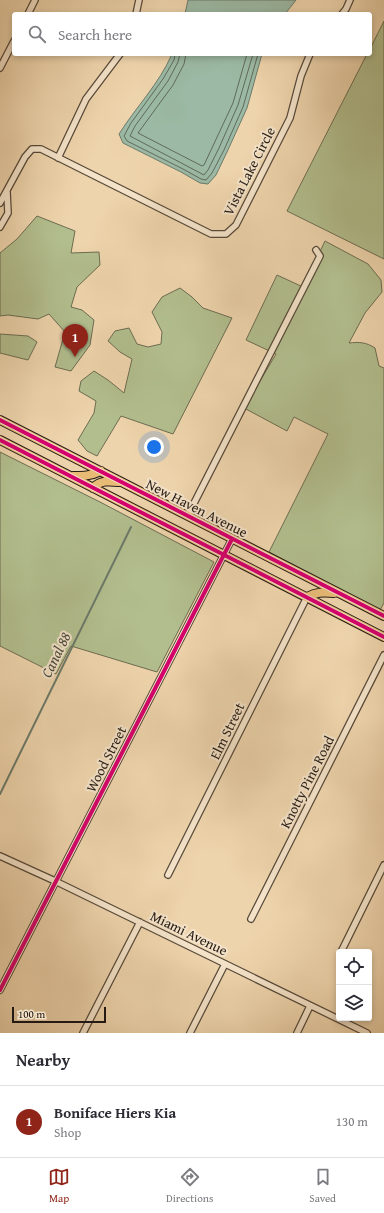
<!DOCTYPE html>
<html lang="en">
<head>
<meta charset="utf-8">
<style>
  body { margin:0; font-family:"Gentium Book Plus",serif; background:#f2f2f3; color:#2b2b33 }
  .controls { position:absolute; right:12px; bottom:12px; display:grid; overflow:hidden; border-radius:4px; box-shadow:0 2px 6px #0003 }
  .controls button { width:36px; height:36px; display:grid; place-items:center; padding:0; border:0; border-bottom:1px solid #e1e1e2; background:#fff; color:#2b2b33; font:20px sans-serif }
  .scale { position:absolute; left:12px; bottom:10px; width:94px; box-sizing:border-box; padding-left:4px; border:2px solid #251b14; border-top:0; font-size:11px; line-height:14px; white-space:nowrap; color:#251b14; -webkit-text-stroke:3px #f4e3c9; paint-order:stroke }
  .you { position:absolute; left:154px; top:447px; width:14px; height:14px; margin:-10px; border:3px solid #fff; border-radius:50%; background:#1a73e8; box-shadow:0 0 0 6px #1a73e833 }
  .badge { display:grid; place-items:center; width:26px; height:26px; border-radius:50%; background:#8f2418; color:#fff; font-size:13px; font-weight:700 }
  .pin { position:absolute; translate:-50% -33px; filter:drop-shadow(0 1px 2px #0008) }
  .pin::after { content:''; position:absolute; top:21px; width:14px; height:12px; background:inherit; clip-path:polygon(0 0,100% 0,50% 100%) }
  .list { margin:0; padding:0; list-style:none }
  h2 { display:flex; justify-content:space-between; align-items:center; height:52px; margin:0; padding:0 16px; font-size:17px }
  h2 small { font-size:13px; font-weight:400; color:#7c7c81 }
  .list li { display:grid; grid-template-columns:26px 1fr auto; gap:12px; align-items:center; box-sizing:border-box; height:72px; padding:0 16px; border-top:1px solid #e1e1e2 }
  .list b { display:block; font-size:15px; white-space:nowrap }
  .list p { margin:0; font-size:13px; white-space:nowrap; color:#7c7c81 }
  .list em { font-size:13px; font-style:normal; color:#7c7c81 }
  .icon { flex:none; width:22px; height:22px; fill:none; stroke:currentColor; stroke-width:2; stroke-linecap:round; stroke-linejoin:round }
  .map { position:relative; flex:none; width:384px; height:1033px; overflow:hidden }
  .search { position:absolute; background:#fff; box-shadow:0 2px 6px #0003; left:12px; right:12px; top:12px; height:44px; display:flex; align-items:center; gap:10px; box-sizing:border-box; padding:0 14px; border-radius:4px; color:#7c7c81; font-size:15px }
  .sheet { height:124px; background:#fff }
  nav { display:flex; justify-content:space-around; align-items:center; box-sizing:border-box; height:56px; border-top:1px solid #e1e1e2; background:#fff; font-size:11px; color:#7c7c81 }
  nav a { display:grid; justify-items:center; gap:2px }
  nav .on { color:#8f2418 }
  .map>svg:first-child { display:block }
</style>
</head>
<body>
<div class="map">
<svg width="384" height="1033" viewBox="0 0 384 1033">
  <rect width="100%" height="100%" fill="#eed4ac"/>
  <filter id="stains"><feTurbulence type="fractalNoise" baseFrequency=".005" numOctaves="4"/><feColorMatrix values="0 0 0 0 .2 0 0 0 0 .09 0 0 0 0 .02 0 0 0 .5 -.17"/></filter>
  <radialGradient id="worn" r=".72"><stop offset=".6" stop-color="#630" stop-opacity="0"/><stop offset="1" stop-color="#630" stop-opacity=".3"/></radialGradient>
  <path fill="#b2be8e" stroke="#6c6c51" d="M384,21V259L287,211L367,54H370V49Z
    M37,216L75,231L71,253L99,252L100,265L77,287L71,307L82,310L94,320L90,345L71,371L55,367L65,332L49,314L38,319L8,315L0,316V253L17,239Z
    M325,241L368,264L381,280L382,292L365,313L349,343C359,342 366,342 375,348L379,366L384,368V603L380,610L269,552L328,434L294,417L287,431L244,408L276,354L246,340L277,275L303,287Z
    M180,288L192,297L203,308L232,318L173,434L121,416L97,456L87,451L78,440L94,413L96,401L79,391L81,381L94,371L108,380L124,393L132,359L120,352L108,341L115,331L129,328L137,344L148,347L161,344L162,332L152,312L162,297Z
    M0,334L28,336L37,342L28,360L0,353Z
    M0,452L102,503L214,562L157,672L71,646L56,674L0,646Z"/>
  <path fill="#9bb9a4" stroke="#6c7a6a" d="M188,0H296L285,14H185Z
    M172,54H262L247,108L227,152L216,175L208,184L200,183L181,172L123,143L119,134C136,107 159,84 172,54Z"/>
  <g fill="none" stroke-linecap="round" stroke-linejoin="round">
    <path stroke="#606a5c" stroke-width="1" d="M175,54L174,60L163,79L131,123L124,136L127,141L183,169L201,179L206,180L212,173L224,150L243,107L258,54
      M180,54L178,62L168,81L135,126L130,136L204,175L208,170L219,148L238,105L253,54
      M186,54L184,64L173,85L138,133L202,166L204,165L233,103L247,54"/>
    <path stroke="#6c7a6a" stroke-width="2" d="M0,794L131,527"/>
    <defs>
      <path id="street" d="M28,14L35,0
        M136,14L139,0
        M342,14L346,9L350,0
        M0,68L14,41
        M58,158L86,99L120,54
        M0,203L25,157L32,149H41L211,234H226L236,225L290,118L301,76L310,54
        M0,227L8,213L7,192
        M188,515L320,256L316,250
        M0,856L55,881L367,1033
        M168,875L307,597
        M251,919L384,655
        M341,952L384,865
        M0,990L232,539
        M83,1033L140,922
        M190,1033L225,964
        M297,1033L310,1006"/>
      <path id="primary" d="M0,420L384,616
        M0,440L384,637
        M73,476C83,476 91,476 101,471
        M93,488C100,480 109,481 119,482
        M307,597C316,592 323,592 334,593"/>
    </defs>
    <use href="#street" stroke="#57493a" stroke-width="8"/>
    <use href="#primary" stroke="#251b14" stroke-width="10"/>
    <use href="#street" stroke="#f4e3c9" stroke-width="5.5"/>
    <use href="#primary" stroke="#e7ba76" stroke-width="8"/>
    <defs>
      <path id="cycleway" d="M0,420L384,616
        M0,440L384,637
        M0,990L232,539"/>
    </defs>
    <use href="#cycleway" stroke="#f4e3c9" stroke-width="6"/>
    <use href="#cycleway" stroke="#d6006c" stroke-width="4"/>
  </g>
  <g text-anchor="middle" stroke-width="4" stroke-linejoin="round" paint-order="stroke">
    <g font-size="14" fill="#251b14" stroke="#f4e3c9">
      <text transform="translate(249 171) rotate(-63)" y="5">Vista Lake Circle</text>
      <text transform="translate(197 508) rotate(27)" y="5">New Haven Avenue</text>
      <text transform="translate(227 731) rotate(-64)" y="5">Elm Street</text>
      <text transform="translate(106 759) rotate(-63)" y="5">Wood Street</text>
      <text transform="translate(307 782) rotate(-63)" y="5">Knotty Pine Road</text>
      <text transform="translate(189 933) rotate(26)" y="5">Miami Avenue</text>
    </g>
    <g font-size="15" font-style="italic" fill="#484a3f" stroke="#f4e3c9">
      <text transform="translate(56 655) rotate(-64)" y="5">Canal 88</text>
    </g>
  </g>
  <rect width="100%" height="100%" filter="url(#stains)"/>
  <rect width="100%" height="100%" fill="url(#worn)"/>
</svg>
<div class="controls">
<button><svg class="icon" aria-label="locate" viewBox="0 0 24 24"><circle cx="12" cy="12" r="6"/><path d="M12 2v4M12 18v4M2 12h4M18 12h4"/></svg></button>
<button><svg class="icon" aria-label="layers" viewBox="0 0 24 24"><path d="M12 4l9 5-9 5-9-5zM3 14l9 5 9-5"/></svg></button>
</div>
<div class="scale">100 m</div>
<div class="you"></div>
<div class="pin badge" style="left:75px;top:357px">1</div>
<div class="search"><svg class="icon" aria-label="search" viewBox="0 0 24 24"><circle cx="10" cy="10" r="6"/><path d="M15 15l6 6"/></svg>Search here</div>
</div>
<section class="sheet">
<h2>Nearby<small></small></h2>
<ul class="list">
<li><span class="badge">1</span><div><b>Boniface Hiers Kia</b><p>Shop</p></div><em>130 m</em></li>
</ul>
</section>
<nav>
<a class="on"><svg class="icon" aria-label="map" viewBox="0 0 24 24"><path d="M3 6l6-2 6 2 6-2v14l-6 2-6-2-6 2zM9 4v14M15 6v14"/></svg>Map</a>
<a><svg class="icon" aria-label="directions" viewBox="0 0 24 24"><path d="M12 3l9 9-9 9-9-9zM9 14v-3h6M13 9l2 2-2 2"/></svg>Directions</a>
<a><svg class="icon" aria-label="saved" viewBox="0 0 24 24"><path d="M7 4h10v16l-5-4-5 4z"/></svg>Saved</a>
</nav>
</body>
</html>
